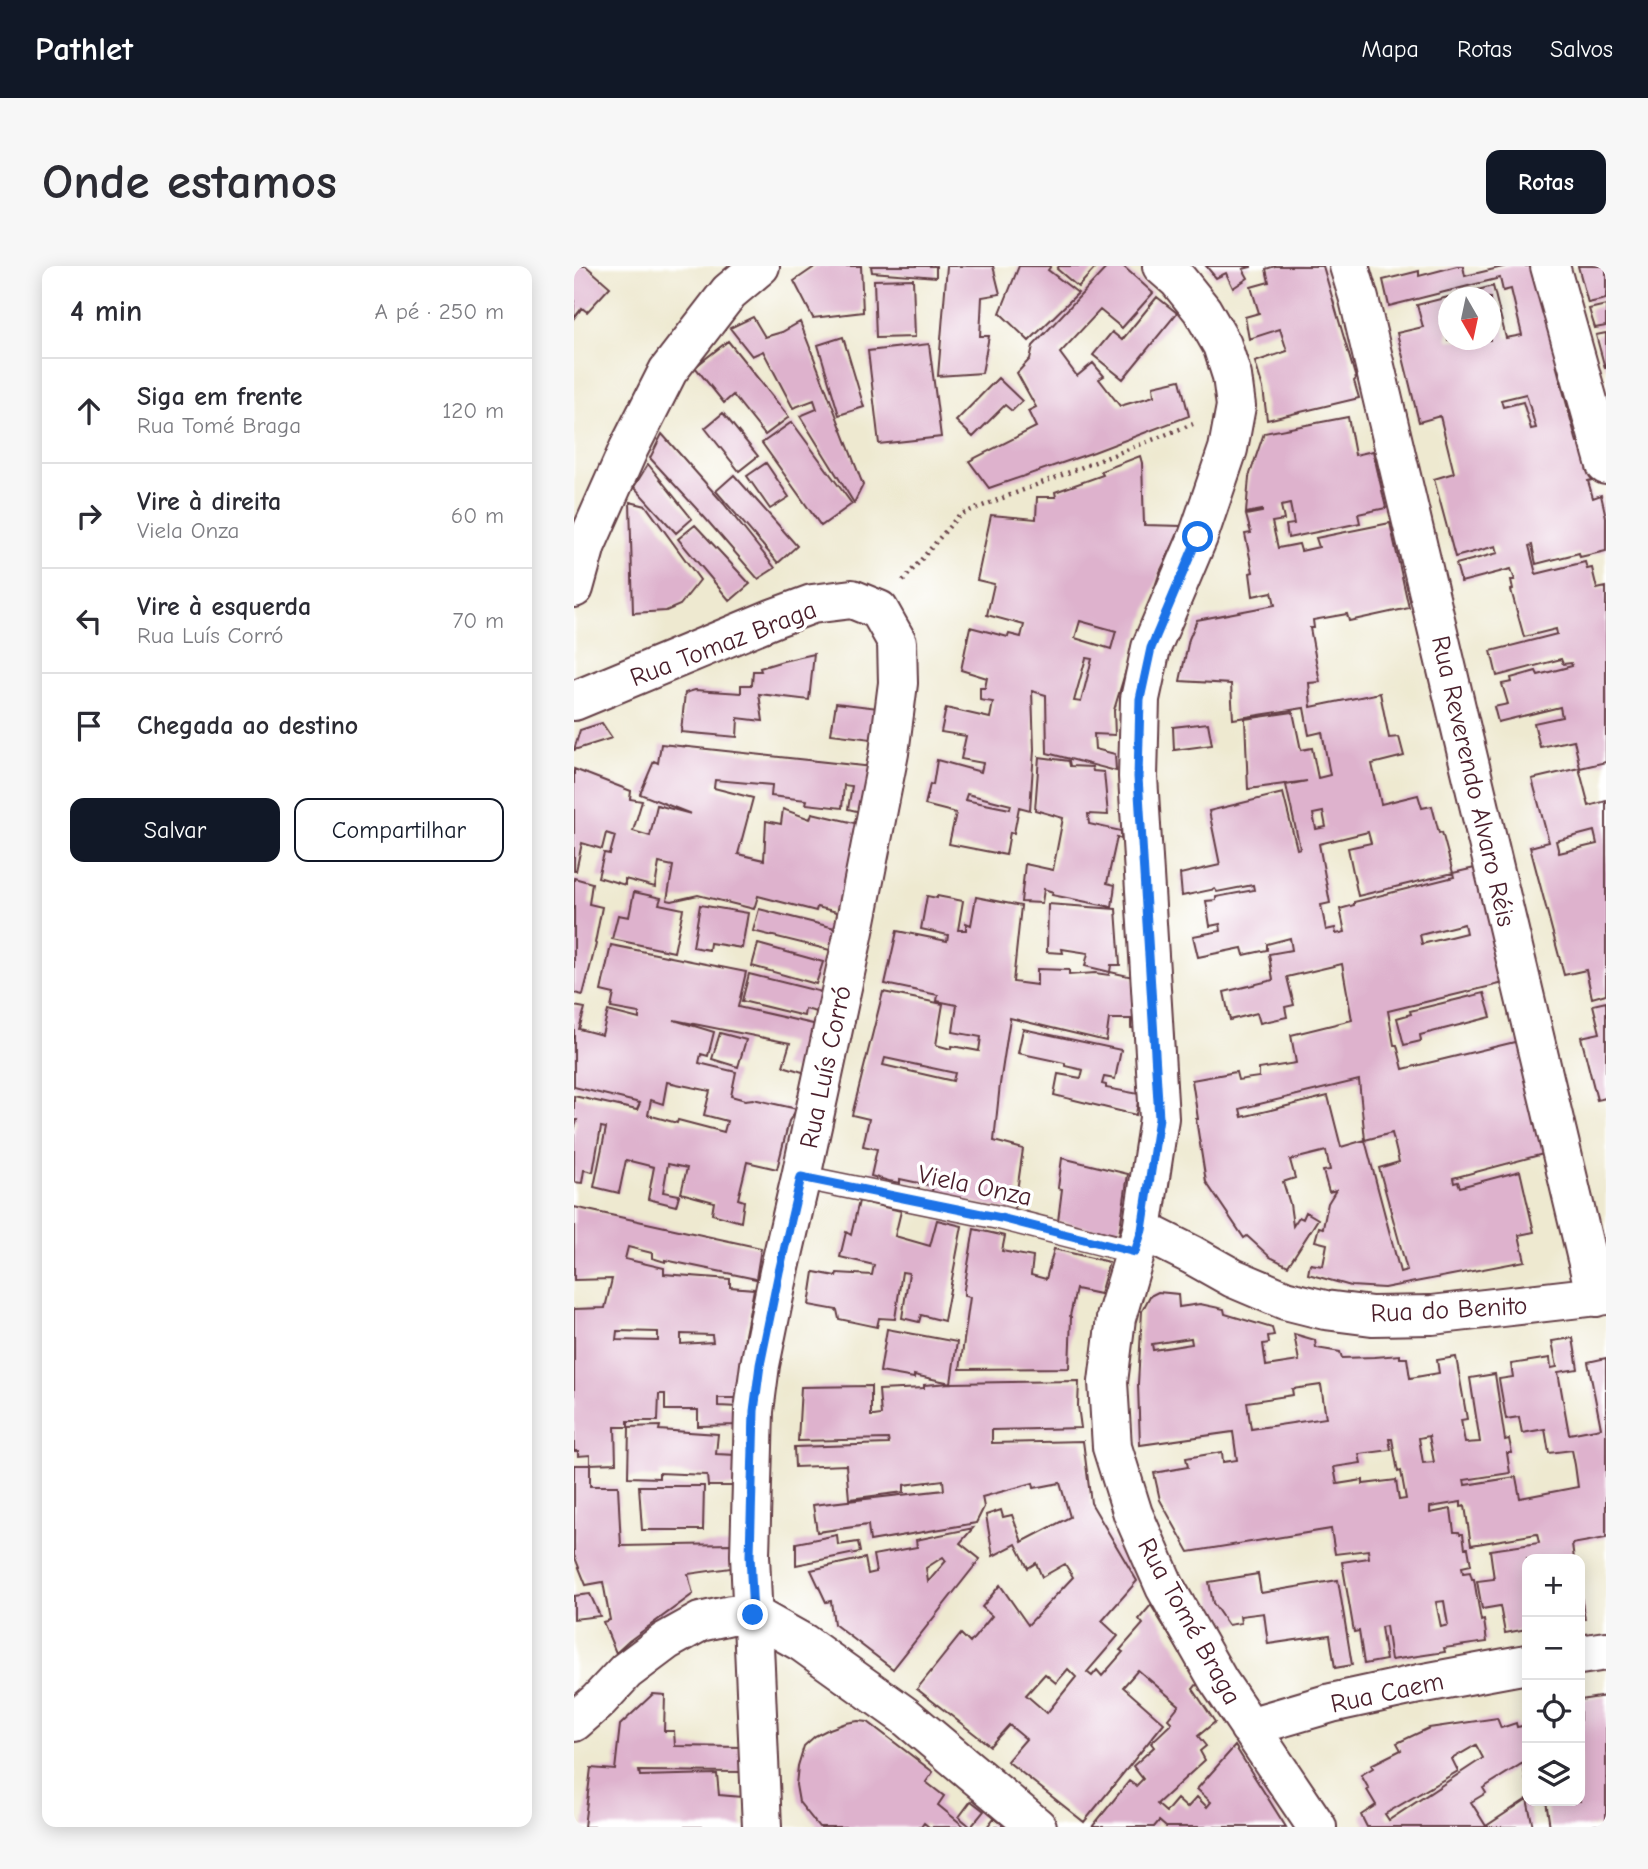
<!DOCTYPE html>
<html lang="pt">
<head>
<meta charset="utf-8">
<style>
  body { margin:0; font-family:"Comic Neue",sans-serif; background:#f7f7f7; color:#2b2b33 }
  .controls { position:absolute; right:21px; bottom:21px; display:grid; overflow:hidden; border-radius:14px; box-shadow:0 4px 18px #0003 }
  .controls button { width:63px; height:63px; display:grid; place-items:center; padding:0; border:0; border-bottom:2px solid #e1e1e2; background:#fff; color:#2b2b33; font:35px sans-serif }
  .compass { position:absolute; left:864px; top:21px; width:63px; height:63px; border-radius:50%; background:#fff; box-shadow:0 4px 18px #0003; rotate:171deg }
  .stop { position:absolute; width:21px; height:21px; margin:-16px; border:5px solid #1a73e8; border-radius:50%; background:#fff }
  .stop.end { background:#1a73e8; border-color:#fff; box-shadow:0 2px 7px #0008 }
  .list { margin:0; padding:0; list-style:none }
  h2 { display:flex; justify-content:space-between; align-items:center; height:91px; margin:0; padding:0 28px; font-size:30px }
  h2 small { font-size:23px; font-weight:400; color:#7c7c81 }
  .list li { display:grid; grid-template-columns:46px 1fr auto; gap:21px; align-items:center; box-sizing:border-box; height:105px; padding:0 28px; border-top:2px solid #e1e1e2 }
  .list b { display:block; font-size:26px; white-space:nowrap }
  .list p { margin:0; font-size:23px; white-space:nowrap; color:#7c7c81 }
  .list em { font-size:23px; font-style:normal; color:#7c7c81 }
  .actions { display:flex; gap:14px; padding:21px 28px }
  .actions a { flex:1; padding:16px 0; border:2px solid #111827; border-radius:14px; text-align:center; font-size:24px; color:#111827 }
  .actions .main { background:#111827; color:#fff }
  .icon { flex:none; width:38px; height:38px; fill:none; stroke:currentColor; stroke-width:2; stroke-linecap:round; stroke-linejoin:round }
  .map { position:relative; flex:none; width:1032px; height:1561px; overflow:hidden; border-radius:14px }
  header { display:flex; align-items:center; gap:42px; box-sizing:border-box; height:98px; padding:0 35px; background:#111827; color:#fff }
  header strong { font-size:33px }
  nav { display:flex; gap:38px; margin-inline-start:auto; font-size:24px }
  .intro { display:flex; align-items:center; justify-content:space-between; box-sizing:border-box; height:168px; padding:0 42px }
  h1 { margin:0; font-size:49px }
  .button { padding:18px 32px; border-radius:14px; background:#111827; color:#fff; font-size:24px; font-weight:700 }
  main { display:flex; gap:42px; padding:0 42px }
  aside { flex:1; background:#fff; border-radius:14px; box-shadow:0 4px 18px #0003 }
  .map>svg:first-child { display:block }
</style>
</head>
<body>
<header>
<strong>Pathlet</strong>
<nav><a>Mapa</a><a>Rotas</a><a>Salvos</a></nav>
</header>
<div class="intro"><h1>Onde estamos</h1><a class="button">Rotas</a></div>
<main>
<aside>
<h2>4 min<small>A pé · 250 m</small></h2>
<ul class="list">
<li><svg class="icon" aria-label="ahead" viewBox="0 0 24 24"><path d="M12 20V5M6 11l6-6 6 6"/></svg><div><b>Siga em frente</b><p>Rua Tomé Braga</p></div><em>120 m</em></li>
<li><svg class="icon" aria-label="right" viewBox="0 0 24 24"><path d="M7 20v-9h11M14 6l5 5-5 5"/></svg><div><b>Vire à direita</b><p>Viela Onza</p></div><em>60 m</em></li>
<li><svg class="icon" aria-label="left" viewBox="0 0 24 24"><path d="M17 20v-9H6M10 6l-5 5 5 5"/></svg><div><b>Vire à esquerda</b><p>Rua Luís Corró</p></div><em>70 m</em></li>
<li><svg class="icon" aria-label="arrive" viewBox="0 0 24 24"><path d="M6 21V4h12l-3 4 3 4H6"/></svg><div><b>Chegada ao destino</b></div></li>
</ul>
<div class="actions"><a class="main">Salvar</a><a>Compartilhar</a></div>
</aside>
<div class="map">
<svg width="1032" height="1561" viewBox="0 0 1032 1561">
  <rect width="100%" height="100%" fill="#fff"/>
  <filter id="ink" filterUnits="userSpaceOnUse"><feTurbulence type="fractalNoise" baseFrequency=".0143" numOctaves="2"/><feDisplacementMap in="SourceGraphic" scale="14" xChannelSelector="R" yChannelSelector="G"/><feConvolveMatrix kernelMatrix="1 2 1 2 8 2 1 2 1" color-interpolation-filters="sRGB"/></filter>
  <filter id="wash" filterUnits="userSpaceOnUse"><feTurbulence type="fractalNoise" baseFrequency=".00686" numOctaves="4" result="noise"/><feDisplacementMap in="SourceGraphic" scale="28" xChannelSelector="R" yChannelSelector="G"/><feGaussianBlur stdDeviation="1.57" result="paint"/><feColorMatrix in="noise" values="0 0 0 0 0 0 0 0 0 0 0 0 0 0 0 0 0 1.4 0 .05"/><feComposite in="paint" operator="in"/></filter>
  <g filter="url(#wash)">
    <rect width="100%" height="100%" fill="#eee9d0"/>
    <g id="blocks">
      <path fill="#deb2cd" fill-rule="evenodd" d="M0,0H12L36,21L13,46L8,42L0,52Z
        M242,0H287L289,46L239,52L220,15Z
        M297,0H362V11L298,6Z
        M373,0H419L426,28L408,31L406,70H415L408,107L364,110Z
        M445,0H477L474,4L504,27L455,75L426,47Z
        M485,0H523L504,21L483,3Z
        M534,0H549L579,27L548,62L526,44L486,87L503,110L519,97L530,110L525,113L546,140L580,130L579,120L606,114L615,150L520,186L415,222L395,195L462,161L454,145L462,141L443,107L456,93L459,80Z
        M632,0H677V1L669,3L674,12L659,22L652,7L642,12Z
        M701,0H749L782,113L780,115L785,132L693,154L689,122L681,96L713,85L706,63L675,73L671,51L685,47L677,21L695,16L692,3Z
        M883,0H889L891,10L933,0H961L986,98H982L1002,173L1003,176L1014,174L1022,213L1014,215L1019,232L1027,229L1032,251V285L1006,291L1005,287L962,298L958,279L955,280L962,308L1011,296L1013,303L1018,302L1023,323L1032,321V496L1006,502L1000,474L966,481L960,457L988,451L986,441L924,456L920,441L934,438L928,418L938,416L937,412L962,405L964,409L998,400L997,397L989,398L987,393L923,410L917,385L983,368L982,363L950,371L937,324L939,323L937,314H941L937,303L887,316L882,298L924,287L922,280L881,291L860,213L880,207L866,150L845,156L823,67L849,61L843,39L874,31V74H916V32L877,31L919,20L932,72L948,69L937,23L929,25L926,12L815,40L809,14L845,5V10ZM952,128L962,162L957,163L949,136L929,141L927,134Z
        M1004,0H1032V33L1014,37Z
        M339,13L341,71L302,72L300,14Z
        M583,31L603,47L549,113L519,89L538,66L548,74Z
        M1032,39V60L1021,62L1015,43Z
        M179,51L191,71L208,66L226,56L289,219L280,237L226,150L243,143L240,134L219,142L189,85L178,90L156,62Z
        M1032,67V102H1031L1022,69Z
        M269,71L290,141L265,149L244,79Z
        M154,75L215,151L191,169L159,129L150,137L121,101Z
        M355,78L367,171L305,178L294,85Z
        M424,112L448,135L438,145L431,139L399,171L382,155Z
        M149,147L184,190L165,205L131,162Z
        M774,151L781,189L799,185L812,242L784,248L786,257L714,272L712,259L720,258L716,238L707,240L710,254L698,256L704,282L725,278L727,285L745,281L742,272L816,257L835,342L775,355L773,348L739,354L740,362H736L746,416L735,417L737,441L806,427L815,472L825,471L830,490L798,498L807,538L844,529L848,542L858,540L865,567L868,566L879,607L784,630L774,582L797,577L794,566L745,578L756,637L747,639L752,664L761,662L762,668L771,666L766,643L780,639V636L880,611L879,607L905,601L934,716L814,745L820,779H823L829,803L949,774L973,887L879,912L880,917L884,916L886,921L946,905L960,966L945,969L951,995L810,1022L777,1020L734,1008L736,998L749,1000L753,978L741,975L745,961L749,962L754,937L762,924L755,926L749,905L756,904L752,885L716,894L721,912L709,916L716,938L719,960L725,951L729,953L732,946L744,953L714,1000L696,991L673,970L670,972L632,916L622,853H624L618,814L662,806L664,814L685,811V803L722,797L717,769L778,754L768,698L713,711L720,739L711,741L713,751L686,757L683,747L656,754L650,726L699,714L695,688L718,684L716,672L693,678V684L670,689L668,682L624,691L619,670L647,665L646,658L636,660L632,635L642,634V631L680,624L679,619L643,626L641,623L608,630L606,608L646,599L635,545L709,527L723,583L726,582L712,519L733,515L674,523L671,453L719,446L727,484L738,482L744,512L756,509L748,466L735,469L730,442L659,453L657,418L606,415L615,373L623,354L701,339L698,326L679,330L676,307L679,306L671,268L677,267L672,249L688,246V244L672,247L675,211L690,167ZM749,546L752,561L742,563L739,548ZM890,658L892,667L848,678L846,669ZM785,814L791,874L767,881L754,830L668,851L666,843L669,842ZM818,867L825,896L805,902L833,1004L826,1006L791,874Z
        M218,156L278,238L247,260L188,177Z
        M88,168L150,238L201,302L184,313L131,252L76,192Z
        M566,190L568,197L570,259L608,260L586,306L564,371H562L540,444L541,469L520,468L521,483L541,488L542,505L473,487L472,429L458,425L460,484L456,544L445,541L440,567L436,566L432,589L375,578L382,547L351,539L356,518L359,519L363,494L407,506L409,497L387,493L392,470L367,466L372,442L416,452L419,436L406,434V422H411L413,412L387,404L396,361L434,371L435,368L447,371L450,359L413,349L420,318L403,314L417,249L462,253L463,231H482L481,226L529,209L527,205ZM506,355L542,365L537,383L501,372ZM512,392L518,393L507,436L500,435ZM393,528L437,539L436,543L391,534Z
        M192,197L215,231L196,243L173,210Z
        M74,198L118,253L102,267L60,221Z
        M160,209L223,280L204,297L142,225Z
        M56,236L72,240L126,314L106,339L92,345L59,347Z
        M121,259L176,318L156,335L104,273Z
        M240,388L235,434L185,428L189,455L164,452L163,471L107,466L111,427L121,424L167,427V419H178L179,405H187L186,402L209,395Z
        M262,437L313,443L305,474L257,468Z
        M28,457L38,472L0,484L6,464Z
        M634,457L638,479L600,484L599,461Z
        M87,478L298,501L291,547L274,543L278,520L270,519L268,542L232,538L233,534L197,530L198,519L141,514L140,522L179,532L164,588L190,594L192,555L207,558L209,543L236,553L238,547L289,559L271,648L243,641L242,645L184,630L180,643L124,629L98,635L93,634L99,600L85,597L81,621L51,613V619L24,611L30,587L36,588L41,570L32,567L28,583L8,577L2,605H0V503L57,525L56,533L68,535L59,565L76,570L83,539L117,548L66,528L80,495L84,497Z
        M465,491L495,495L496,500L518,501L519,505L530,506L534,549L514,548L515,558L547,565V573L543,571L533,617L541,619L538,641L478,629L479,626L470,623L468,637L447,636L451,598L479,604L489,552L461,544Z
        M1005,502L1015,540L1032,535V728L1018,732L1012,704L990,709L956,581L975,576L958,513ZM1020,565L1023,578L985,587L982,575Z
        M0,612L18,617L15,638L28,641L21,677L22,678L9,729L0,727Z
        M60,626L87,632L85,638L109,643L100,686L38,673L44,649L55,651Z
        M353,630L363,632V630L389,635L384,664H392V657L397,659L402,631L447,640L439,716L463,719V703L495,704V709L521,707L535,709L536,706L559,711L564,763L557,762V753H535L532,775L436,752L426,818L420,875L449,883L440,946L358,926L359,920L326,913V917L315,915L297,910L303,883L289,880L295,853L278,849L309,726L369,738L362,779L377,783L378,780L405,785L407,771L379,766L383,739L363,735L364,729L311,718L323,665L373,675L374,669L347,663ZM311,792L381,807L379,815L309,799Z
        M474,638L542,643L546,699H537L536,706L511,700L514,687L488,683L489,687L473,686Z
        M126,639L174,647L168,682L136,677L135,684L119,681Z
        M185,643L265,663L260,685L179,665Z
        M184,678L249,696L242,718L178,700Z
        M37,679L172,706L164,741L248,760L235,808L209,800L216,777L100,754L140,766L134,790L127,788L125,797L162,806L157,830L171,834L179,833L223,843L215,855L203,903L173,896L164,933L170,935L167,956L138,948L140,936L107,927L113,902L94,898L89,926L105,929L102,940L74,933L80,901L52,894L45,927L20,921L32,862L27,861L19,906L10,904L8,917L0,916V865L3,854H0V830L63,844L66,837L0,821V740L11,742L5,763L28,769L34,745L65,753V747L37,742L40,728L27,725ZM93,816L136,825L130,849L153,855L150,866L104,854L103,857L74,849L77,834L89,838Z
        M175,708L260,729L255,749L231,743L230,750L168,735Z
        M910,727L917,751L846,769L847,775L830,779L823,752L837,748L836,745Z
        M1032,736V832L1023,834L1007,771L1026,767L1019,739Z
        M449,763L547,784L541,813L530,811L528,818L532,819V822L565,828L562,849L480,829L484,808L507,812L509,804L491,800V797L444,787Z
        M146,767L172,774L164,801L138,793Z
        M488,892L554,908L545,969L484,955L488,923L484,922Z
        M285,935L327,945L321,970L356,980L363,954L388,960L370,1055L347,1049L345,1056L328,1052L335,1007L328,1006L321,1053L305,1052L303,1061L265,1053L263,1044L235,1039L240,1006L262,1010L263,1007L298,1009L300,999L266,991L272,966L277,969Z
        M0,941L187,982L182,1013L91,994V996L78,992V987L54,981L51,993L90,1002V1008L156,1013V1021L180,1023L171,1069L166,1132H144V1140L165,1141L164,1159L124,1160V1144H91V1128H85L84,1155H54V1161H41L42,1197L16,1198V1189L4,1190V1185H0V1043L31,1042L38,1013L0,1014ZM43,1065L84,1066V1075L42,1074ZM107,1068L138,1069L139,1076L107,1078Z
        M400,963L431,970L428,985L459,991L457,1009L472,1013L480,983L535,996L526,1028L502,1023L496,1050L497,1051L495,1102L386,1103L396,1031L390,1030V1023Z
        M584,1026L604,1028L605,1041L626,1038L650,1043L651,1048L698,1062L700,1069L694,1070L695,1077L689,1078L692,1100L725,1095L720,1068L741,1074L742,1082L766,1086L768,1092L801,1091L826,1089V1092H833L836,1112L865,1107L863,1094L882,1091L893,1153L887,1154L891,1177L906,1176L896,1112L921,1108L931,1174L935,1173L938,1187H933L936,1207L890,1214L891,1219L942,1211L946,1232L1004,1221L1001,1199L998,1184L975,1187L971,1163L948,1167L945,1151L932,1153L925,1113L939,1111L937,1098L976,1092L977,1102L983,1101L978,1075L999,1072L1004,1103L984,1106L995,1168L1027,1162L1014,1096L1032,1092V1272L998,1278L1000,1293H953V1363L931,1367L926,1340L908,1343L903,1315L920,1313L916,1284L965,1277L963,1268L897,1279L891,1240L887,1241V1236L856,1241V1247L877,1243L880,1266H885L886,1268H889L891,1282H894L897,1299L888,1301L889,1307L896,1306L898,1313H900L907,1355L910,1354L913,1376L870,1382L871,1386L817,1394L812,1360L807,1361L812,1394L790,1398L785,1365L780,1366L768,1296L795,1292L794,1284L761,1288L757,1263L615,1286L586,1234L580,1207L614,1201L612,1192L648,1186L649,1196L663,1194L659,1166L566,1179L564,1118L568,1045L576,1030ZM617,1072L618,1078L579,1084L578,1078ZM747,1119L752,1152L677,1163L673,1136L719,1129L718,1123ZM855,1170L860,1196L849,1197L845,1172ZM815,1173H818L824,1206L827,1205L832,1233L825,1234L822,1214L789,1218V1214L763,1218L760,1201L787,1197L785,1188L817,1184ZM870,1335L874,1359L867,1361L862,1336Z
        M313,1063L383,1076L377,1117L340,1109V1112L306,1106Z
        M505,1115L504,1140L507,1162L418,1164V1177L509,1175L517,1237L563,1315L528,1355L544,1370L513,1406L518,1410L523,1404L528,1410L549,1386L546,1384L569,1358L565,1353L577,1339L624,1417L619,1423L641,1456L624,1470L632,1480L626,1485L631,1494L583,1538L592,1546L603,1533L613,1542L623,1531L633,1541L637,1536L623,1523L661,1480L712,1561H592L585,1555L580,1561H518L555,1515L562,1520L569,1513L559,1500L580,1481L577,1477L598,1457L594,1453L605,1439L564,1404L549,1421L590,1457L510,1556L433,1495L452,1473L435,1459L416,1480L343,1423L387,1368L396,1377L418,1350L408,1341L426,1319L454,1359L499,1311L491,1298L468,1311L462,1297L454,1302L442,1278L419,1290L412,1249L427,1244L429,1251L438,1249L448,1276L496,1251L486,1217L460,1222L459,1217L408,1231L410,1241L402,1257L296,1275L294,1259L243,1266L239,1239L370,1224L369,1214L330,1219V1226L275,1233L272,1199L221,1201L220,1181L315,1178L314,1173L224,1175L227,1121L297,1120V1150H300L307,1149L305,1124L350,1122V1119L377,1117ZM494,1403L502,1411L473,1447L452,1429L471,1408L482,1417Z
        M86,1160L85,1164L144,1168L142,1188L162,1189L160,1220H134L133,1209L85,1207V1212L54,1211L55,1161Z
        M0,1199H16V1220H44L47,1280L157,1278V1302L114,1308L119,1328L55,1375L42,1387L29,1356L36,1354L29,1316L12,1319L0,1289Z
        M65,1220H130L129,1264H68Z
        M399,1262L386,1277L406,1293L319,1403L260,1358L257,1335L252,1336L237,1304L291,1292L294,1308L302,1306L299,1289L343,1281L342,1274ZM369,1291L372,1295L354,1316L352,1302Z
        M263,1269L264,1279L284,1276L286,1286L222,1299V1277Z
        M684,1308L687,1327L764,1314L778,1399L761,1402L756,1369L694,1378L690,1347L666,1350L667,1357L654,1359L639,1337L635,1316Z
        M16,1328L26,1350L0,1353V1330Z
        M1007,1331L1011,1353L1006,1354V1332Z
        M79,1428L91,1429L90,1465H100L101,1480L167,1481V1506L65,1505L66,1510L143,1508L145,1529L168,1531V1561H10L17,1502L41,1504L46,1459Z
        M1032,1430V1561H1024L1023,1559L1012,1561H976L972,1535H1006V1434Z
        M923,1452L927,1462L942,1457L943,1461L953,1459V1516H952L949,1497L909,1522L912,1527L897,1536L912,1560L953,1533L959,1561H793L787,1549L802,1539L793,1524L795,1523L787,1509L799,1502L797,1499L827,1484L823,1477L855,1462ZM902,1479L909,1492L815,1554L811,1548L884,1505L878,1493Z
        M284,1455L294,1456L359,1506L352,1516L370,1530L364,1539L391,1561H355L350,1557L347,1561H245L225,1536L222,1519L224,1500L230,1480L241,1470L253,1464L272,1457Z
        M397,1535L410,1545L397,1561L385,1551Z
        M420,1552L432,1561H413Z"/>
    </g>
  </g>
  <g filter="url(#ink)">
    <use href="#blocks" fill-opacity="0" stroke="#633d44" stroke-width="2"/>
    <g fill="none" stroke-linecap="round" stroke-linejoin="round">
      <defs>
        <path id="service" d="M227,911L427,952L561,986"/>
        <path id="minor" d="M588,0L604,14L628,44L648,79L658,110L662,140L654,183L624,271L577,382L566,433L564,511L585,852L568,964L542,1052L534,1116L538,1181L559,1248L591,1321L644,1414L743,1561
          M775,0L785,33L1022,1031
          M976,0L1032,199
          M0,322L12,279L55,182L94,105L155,26L186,0
          M0,435L200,352L238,338L278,333L305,344L323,376L324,417L315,487L279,670L227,911L205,1006L186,1099L180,1145L176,1289L188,1561
          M568,964L618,989L659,1012L711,1034L751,1044L798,1050L858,1049L1032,1029
          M1006,1389L1032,1385
          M0,1456L24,1435L52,1405L92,1375L126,1356L157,1349H179L229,1377L331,1450L463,1561
          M675,1461L757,1437L845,1418L953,1398"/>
      </defs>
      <use href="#service" stroke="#633d44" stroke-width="26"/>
      <use href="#minor" stroke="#633d44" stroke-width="42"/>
      <path stroke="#633d44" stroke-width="4.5" stroke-dasharray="2 5" stroke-linecap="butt" d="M329,315L385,249L619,158"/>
      <use href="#service" stroke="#fff" stroke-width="23"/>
      <use href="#minor" stroke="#fff" stroke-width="38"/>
    </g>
  </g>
  <g fill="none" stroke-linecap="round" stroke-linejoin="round" filter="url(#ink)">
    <path stroke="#1a73e8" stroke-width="9" d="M179,1349L176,1289L180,1145L186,1099L205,1006L227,911L427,952L561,986L568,964L585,852L564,511L566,433L577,382L624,271"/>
  </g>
  <g text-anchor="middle" stroke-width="7" stroke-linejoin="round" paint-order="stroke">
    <g font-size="26" fill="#4a1f2b" stroke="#fff">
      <text transform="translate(149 377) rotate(-21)" y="9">Rua Tomaz Braga</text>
      <text transform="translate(900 515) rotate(77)" y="9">Rua Reverendo Alvaro Réis</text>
      <text transform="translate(251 801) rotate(-78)" y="9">Rua Luís Corró</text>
      <text transform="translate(401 919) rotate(12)" y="9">Viela Onza</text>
      <text transform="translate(875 1043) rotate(-3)" y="9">Rua do Benito</text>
      <text transform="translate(616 1355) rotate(61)" y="9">Rua Tomé Braga</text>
      <text transform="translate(813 1426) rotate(-12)" y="9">Rua Caem</text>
    </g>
  </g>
</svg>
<div class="controls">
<button>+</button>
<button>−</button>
<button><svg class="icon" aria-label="locate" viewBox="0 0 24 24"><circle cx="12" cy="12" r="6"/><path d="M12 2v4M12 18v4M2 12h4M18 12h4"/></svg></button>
<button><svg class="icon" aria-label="layers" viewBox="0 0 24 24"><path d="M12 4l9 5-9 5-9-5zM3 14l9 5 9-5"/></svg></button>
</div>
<svg class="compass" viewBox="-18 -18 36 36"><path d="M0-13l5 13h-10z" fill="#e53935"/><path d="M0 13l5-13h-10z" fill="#7c7c81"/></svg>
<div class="stop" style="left:624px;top:271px"></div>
<div class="stop end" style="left:179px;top:1349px"></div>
</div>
</main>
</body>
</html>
